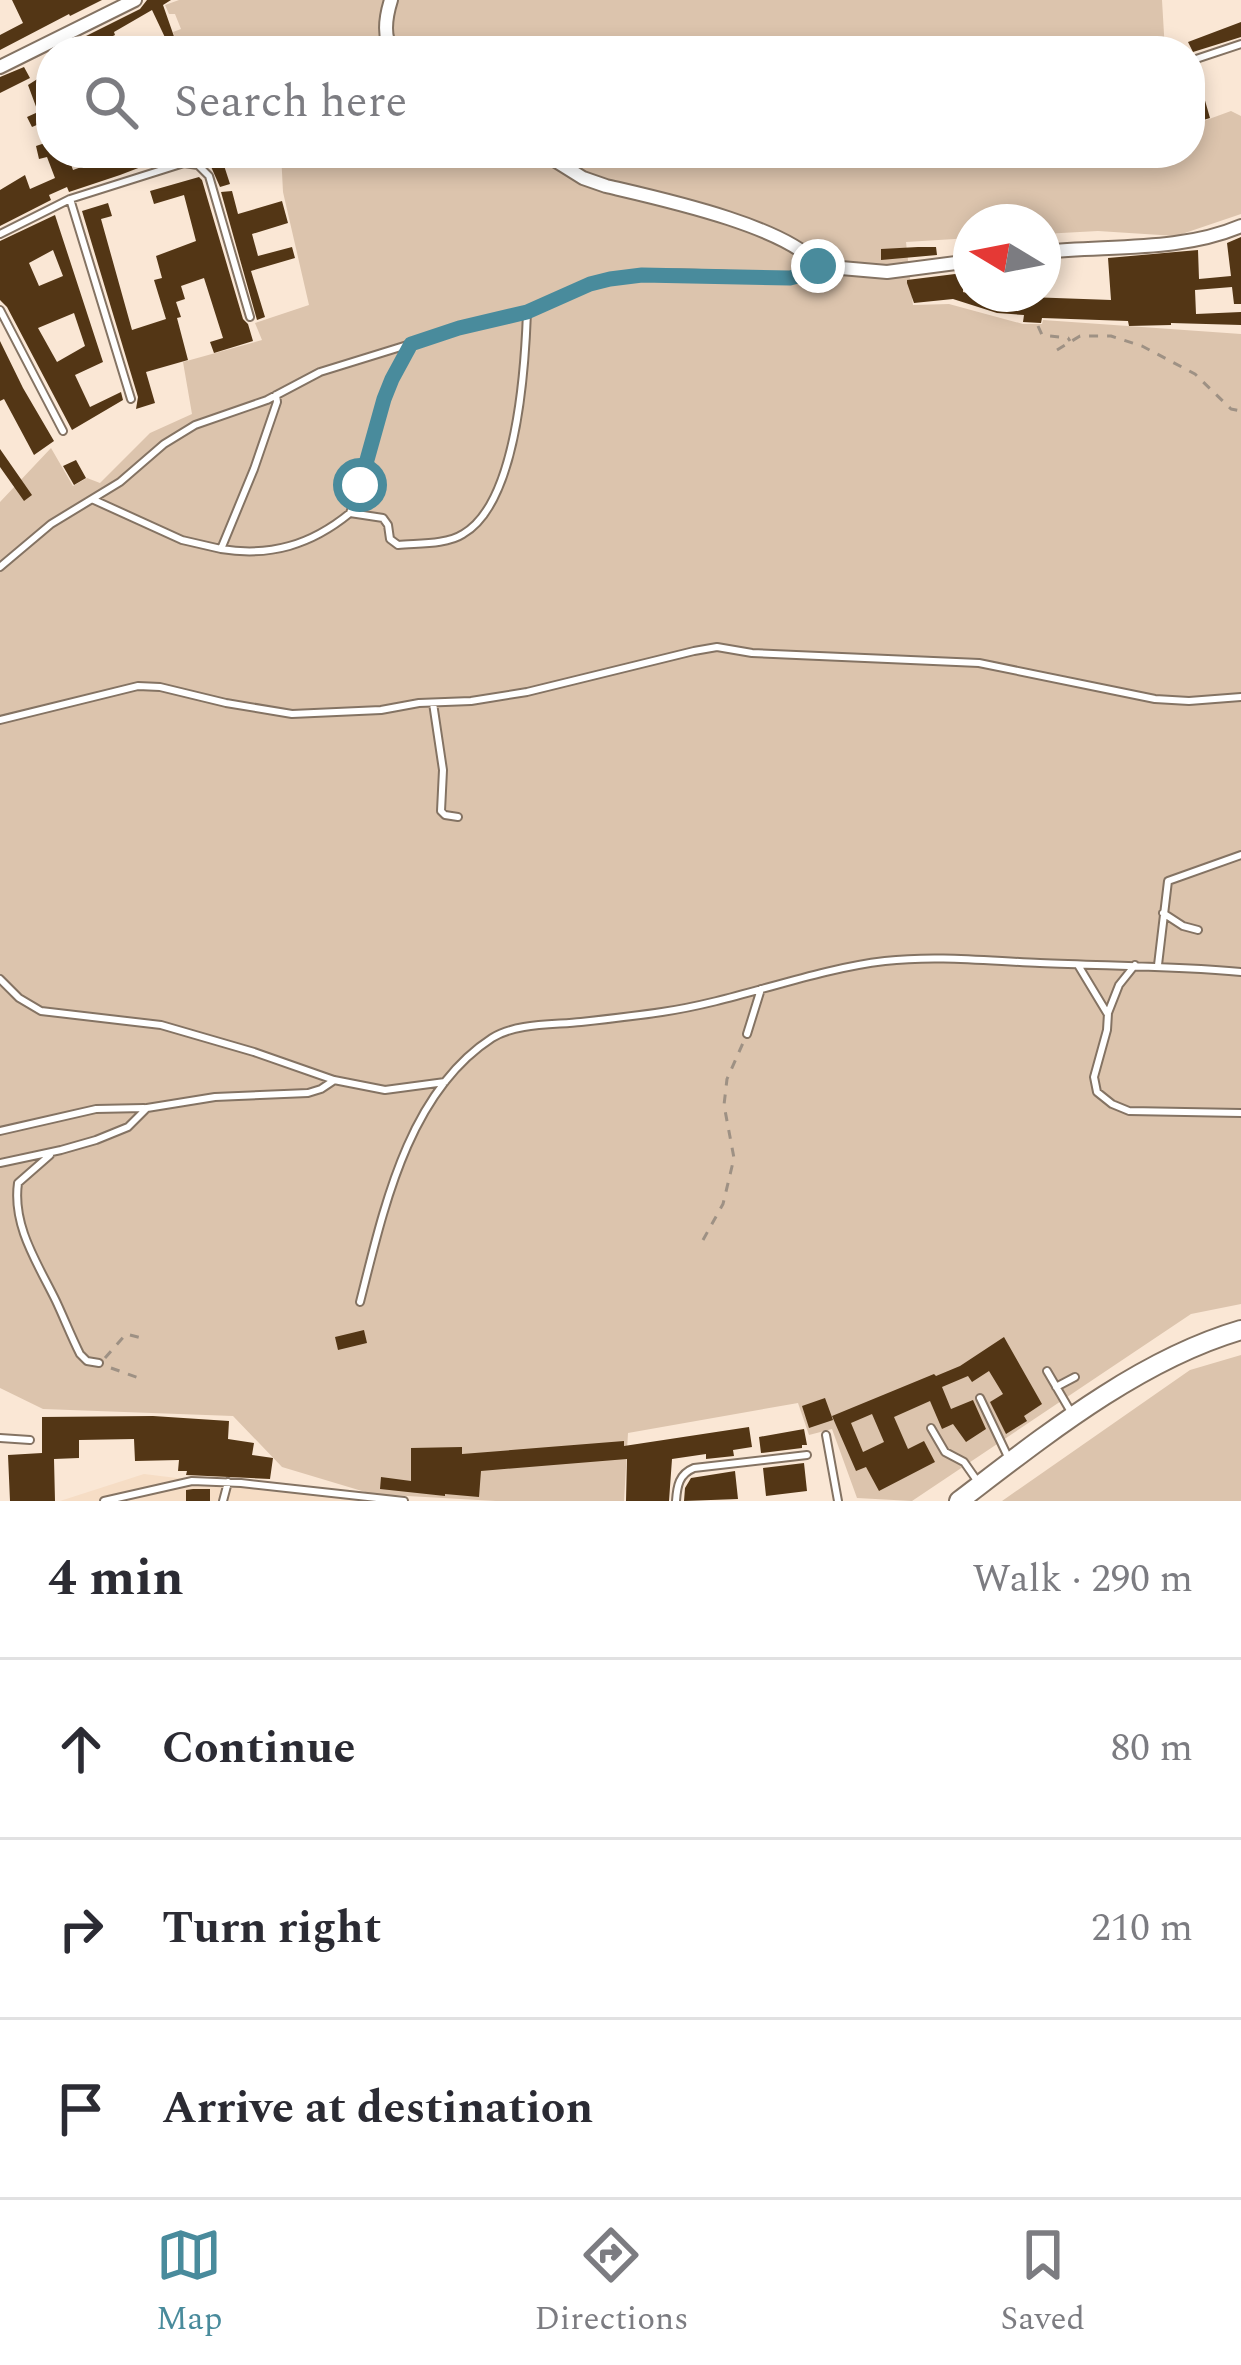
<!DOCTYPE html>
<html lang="en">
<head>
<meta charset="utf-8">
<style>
  body { margin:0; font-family:Spectral,serif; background:#f2f2f3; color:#2b2b33 }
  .compass { position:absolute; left:953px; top:204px; width:108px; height:108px; border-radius:50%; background:#fff; box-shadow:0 6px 18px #0003; rotate:280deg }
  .stop { position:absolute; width:36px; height:36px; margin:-27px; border:9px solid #498b9c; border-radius:50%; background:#fff }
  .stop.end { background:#498b9c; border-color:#fff; box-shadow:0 3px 12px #0008 }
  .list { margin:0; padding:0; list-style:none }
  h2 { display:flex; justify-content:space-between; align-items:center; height:156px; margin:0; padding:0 48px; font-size:51px }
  h2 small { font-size:39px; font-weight:400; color:#7c7c81 }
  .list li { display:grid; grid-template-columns:78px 1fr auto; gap:36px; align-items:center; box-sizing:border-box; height:180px; padding:0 48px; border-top:3px solid #e1e1e2 }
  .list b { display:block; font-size:45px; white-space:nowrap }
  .list em { font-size:39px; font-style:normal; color:#7c7c81 }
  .icon { flex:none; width:66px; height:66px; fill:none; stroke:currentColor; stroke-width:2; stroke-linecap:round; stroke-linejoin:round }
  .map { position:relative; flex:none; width:1241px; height:1501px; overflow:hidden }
  .search { position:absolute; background:#fff; box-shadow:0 6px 18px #0003; left:36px; right:36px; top:36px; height:132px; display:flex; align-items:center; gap:30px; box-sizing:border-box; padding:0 42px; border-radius:48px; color:#7c7c81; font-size:45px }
  .sheet { height:696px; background:#fff }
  nav { display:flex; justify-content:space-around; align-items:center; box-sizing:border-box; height:168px; border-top:3px solid #e1e1e2; background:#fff; font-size:33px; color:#7c7c81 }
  nav a { display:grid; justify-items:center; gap:6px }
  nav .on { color:#498b9c }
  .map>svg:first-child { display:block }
</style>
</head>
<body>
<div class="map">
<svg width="1241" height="1501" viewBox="0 0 1241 1501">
  <rect width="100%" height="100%" fill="#fae7d5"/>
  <path fill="#f6ddc5" d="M144,1474L364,1501H60Z"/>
  <path fill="#dcc4ad" d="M179,0H1162L1165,51H179L173,32L181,29L175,14H169L165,5Z
    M1231,111L1241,116V214L1176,236L1098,231L1043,234V222H971V238L906,242L913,305L949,304L1023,324H1042L1043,320L1241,334V1304L1191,1314L912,1501L857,1498L832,1429L809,1435L798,1403L628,1433L624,1501H496L372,1494L282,1467L233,1416L43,1409L0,1388V502L51,448L73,486L87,478L100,483L150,433L192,414L183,362L262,340L255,323L309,305L283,192L281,153H1190V126Z
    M1241,1355V1501H1002L1190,1370Z"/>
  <path fill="#533615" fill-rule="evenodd" d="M12,0H102L70,16L69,14L0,50V35L23,23Z
    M147,0H171L163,5L177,45L170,48L152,10L114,32L115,35L83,51H56L140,9Z
    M1241,22V37L1193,52L1188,42Z
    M24,67L30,78L0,93V77Z
    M39,78L51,109V119L32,127L27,117L38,112L28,85Z
    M1204,97L1210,118L1190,124V101Z
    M51,141V153H67L73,170L98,161L95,153H107L108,156L117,153L175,154L120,175L69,192L67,187L49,195L51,200L0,226V190L25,175L30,189L55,178L47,157L39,159L36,146Z
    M205,153H220L230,184L220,187Z
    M199,177L202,180L243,319L248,324L253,341L214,353L210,342L223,338L204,278L181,286L185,299L176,302L181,317L177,318L188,360L146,372L155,403L136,409L138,397L82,211L108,203L112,216L101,219L132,330L166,319L154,280L162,278L156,256L196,241L184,195L154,204L150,191Z
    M232,191L238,214L282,201L288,223L252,234L258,256L292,247L295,258L251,271L265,317L257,320L221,192Z
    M55,215L103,362L75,375L90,407L121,392L123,400L72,430L7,307L0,300V241ZM53,250L63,276L39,286L29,263ZM74,313L85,346L57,362L38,328Z
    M1241,237V304H1234L1232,287L1195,290L1196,314L1241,312V325L1171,323V325L1129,326L1128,321L1042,318L1041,323L1023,322L1024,315L997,313L953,299L914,303L907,283V280L963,273V292L971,294H1028V297L1111,300L1108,258L1198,250L1199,279L1231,276L1227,243Z
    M918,247H936L937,255L881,260V249Z
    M0,341L23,388L54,441L34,455L4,399L0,401Z
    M0,449L32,495L24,501L0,467Z
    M76,460L86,478L74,485L63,466Z
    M364,1330L367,1343L338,1350L335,1337Z
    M1004,1337L1042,1404L1024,1416L1027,1421L1006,1434L990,1402L1003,1394L989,1371L972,1382L968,1376L942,1387L951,1409L973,1400L986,1429L966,1442L953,1424L942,1429L930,1401L894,1417L908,1449L924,1441L935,1462L879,1491L866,1467L856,1471L832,1416L934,1374L936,1376L960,1366ZM872,1414L884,1442L863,1452L851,1423Z
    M825,1398L833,1420L809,1428L802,1406Z
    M153,1416L229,1421L228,1439L254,1443L252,1455L273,1458L270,1479L186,1475L187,1471H178L179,1460L135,1461L134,1439L79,1440V1458L54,1459L55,1501H10L8,1455L42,1453V1417Z
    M749,1427L752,1447L733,1450L734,1456L706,1459V1454L672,1459L669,1501H626L627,1459L481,1471L479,1497L445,1494V1496L380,1489L381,1477L411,1481V1448L462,1447V1454L624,1441V1446Z
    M804,1429L807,1445H802V1448L761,1453L759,1437Z
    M804,1463L807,1491L766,1496L763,1468Z
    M735,1471L738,1499L684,1501L685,1488L691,1478Z
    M193,1489H210V1501H186V1490Z"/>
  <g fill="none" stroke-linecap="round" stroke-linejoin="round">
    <defs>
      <path id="lane" d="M1190,61L1241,44
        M70,199L131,399
        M0,234L70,199L184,163L198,165L209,176L250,317
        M0,310L63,431
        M527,312C553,300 579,286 608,280C664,268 732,276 790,278L810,273L818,266
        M94,500L182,540L221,549L254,469L277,402L276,395
        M221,549C270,557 311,545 350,513
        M0,567L51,524L120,482L164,444L195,425L267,400L320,372L459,329L527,312C525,368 517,503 463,534C446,545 417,543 398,545L390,539L388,525L383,518L350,513L367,467L384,399L392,379L411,344
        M433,703L443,770L441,811L445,815L458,817
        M0,720L138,686L160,687L226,703L292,714L381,710L419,703L471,701L527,692L694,651L717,647L752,653L979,663L1155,699L1189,701L1241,697
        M1163,913L1183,926L1198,930
        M1078,965L1107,1013
        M1135,965L1119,985L1108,1013L1107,1030L1094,1077L1097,1092L1112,1104L1129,1111L1241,1113
        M1158,965L1168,881L1241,855
        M0,979L19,998L41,1011L161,1025L254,1052L334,1080L385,1090L445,1082
        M747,1034L761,989
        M0,1131L96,1109L144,1108
        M50,1155L18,1183C12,1226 38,1264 56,1301C64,1318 71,1336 80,1354L87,1361L99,1363
        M0,1163L61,1150L96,1140L128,1127L147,1108L215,1097L308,1093L321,1089L333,1081
        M360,1302C383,1212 407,1093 492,1038C516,1023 553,1025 581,1022C608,1019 635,1016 662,1012C738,1001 809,970 885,961C936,955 989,961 1040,963C1108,966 1174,966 1241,972
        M1047,1371L1071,1412
        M1056,1387L1075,1377
        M980,1398L1009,1459
        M931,1428L945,1452L964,1462L978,1482
        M826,1435L838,1501
        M0,1438L30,1440
        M104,1501L192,1481L241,1483L404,1501
        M223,1501L228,1482
        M676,1501C677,1486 679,1474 694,1468L807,1455"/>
      <path id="street" d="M391,0C386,16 382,37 393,51
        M0,67L135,0
        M543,153L583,178L606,186C657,198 788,226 818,266L887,272L971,261
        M1043,252C1108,245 1180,252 1241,226"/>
      <path id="secondary" d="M959,1501C1043,1437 1138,1360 1241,1330"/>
    </defs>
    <use href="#lane" stroke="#847363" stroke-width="10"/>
    <use href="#street" stroke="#847363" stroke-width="16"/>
    <use href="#secondary" stroke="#847363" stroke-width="22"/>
    <path stroke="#9e9184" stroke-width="3" stroke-dasharray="9 9" stroke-linecap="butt" d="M1038,326L1042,335L1068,338L1070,341
      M1057,350L1080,336H1111L1142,346L1195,374L1231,409L1241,411
      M703,1240L723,1204L734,1158L724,1105L727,1079L743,1043
      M105,1358L126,1334L146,1339
      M111,1368L139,1378"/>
    <use href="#lane" stroke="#fff" stroke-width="6"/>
    <use href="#street" stroke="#fff" stroke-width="12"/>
    <use href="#secondary" stroke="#fff" stroke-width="18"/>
  </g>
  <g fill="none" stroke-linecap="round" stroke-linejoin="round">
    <path stroke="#498b9c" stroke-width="15" d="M360,485L384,399L392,379L411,344L459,328L527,312L590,284L610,279L642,275L790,278L810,273L818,266"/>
  </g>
</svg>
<svg class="compass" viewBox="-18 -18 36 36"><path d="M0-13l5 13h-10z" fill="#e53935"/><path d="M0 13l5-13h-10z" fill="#7c7c81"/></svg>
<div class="stop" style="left:360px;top:485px"></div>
<div class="stop end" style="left:818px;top:266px"></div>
<div class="search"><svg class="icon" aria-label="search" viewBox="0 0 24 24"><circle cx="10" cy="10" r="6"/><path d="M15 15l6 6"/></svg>Search here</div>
</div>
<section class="sheet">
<h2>4 min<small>Walk · 290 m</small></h2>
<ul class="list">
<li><svg class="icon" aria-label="ahead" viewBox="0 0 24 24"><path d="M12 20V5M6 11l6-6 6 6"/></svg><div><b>Continue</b></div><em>80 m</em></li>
<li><svg class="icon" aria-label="right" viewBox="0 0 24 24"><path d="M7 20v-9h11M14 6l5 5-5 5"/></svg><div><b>Turn right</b></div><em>210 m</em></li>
<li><svg class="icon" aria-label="arrive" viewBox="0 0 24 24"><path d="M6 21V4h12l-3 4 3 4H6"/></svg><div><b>Arrive at destination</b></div></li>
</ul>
</section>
<nav>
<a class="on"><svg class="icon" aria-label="map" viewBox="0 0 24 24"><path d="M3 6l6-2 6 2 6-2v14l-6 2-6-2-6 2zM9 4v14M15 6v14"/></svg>Map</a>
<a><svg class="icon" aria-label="directions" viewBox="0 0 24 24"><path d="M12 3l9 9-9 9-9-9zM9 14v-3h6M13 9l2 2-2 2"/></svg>Directions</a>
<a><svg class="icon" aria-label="saved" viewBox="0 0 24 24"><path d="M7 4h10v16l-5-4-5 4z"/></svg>Saved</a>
</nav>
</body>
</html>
